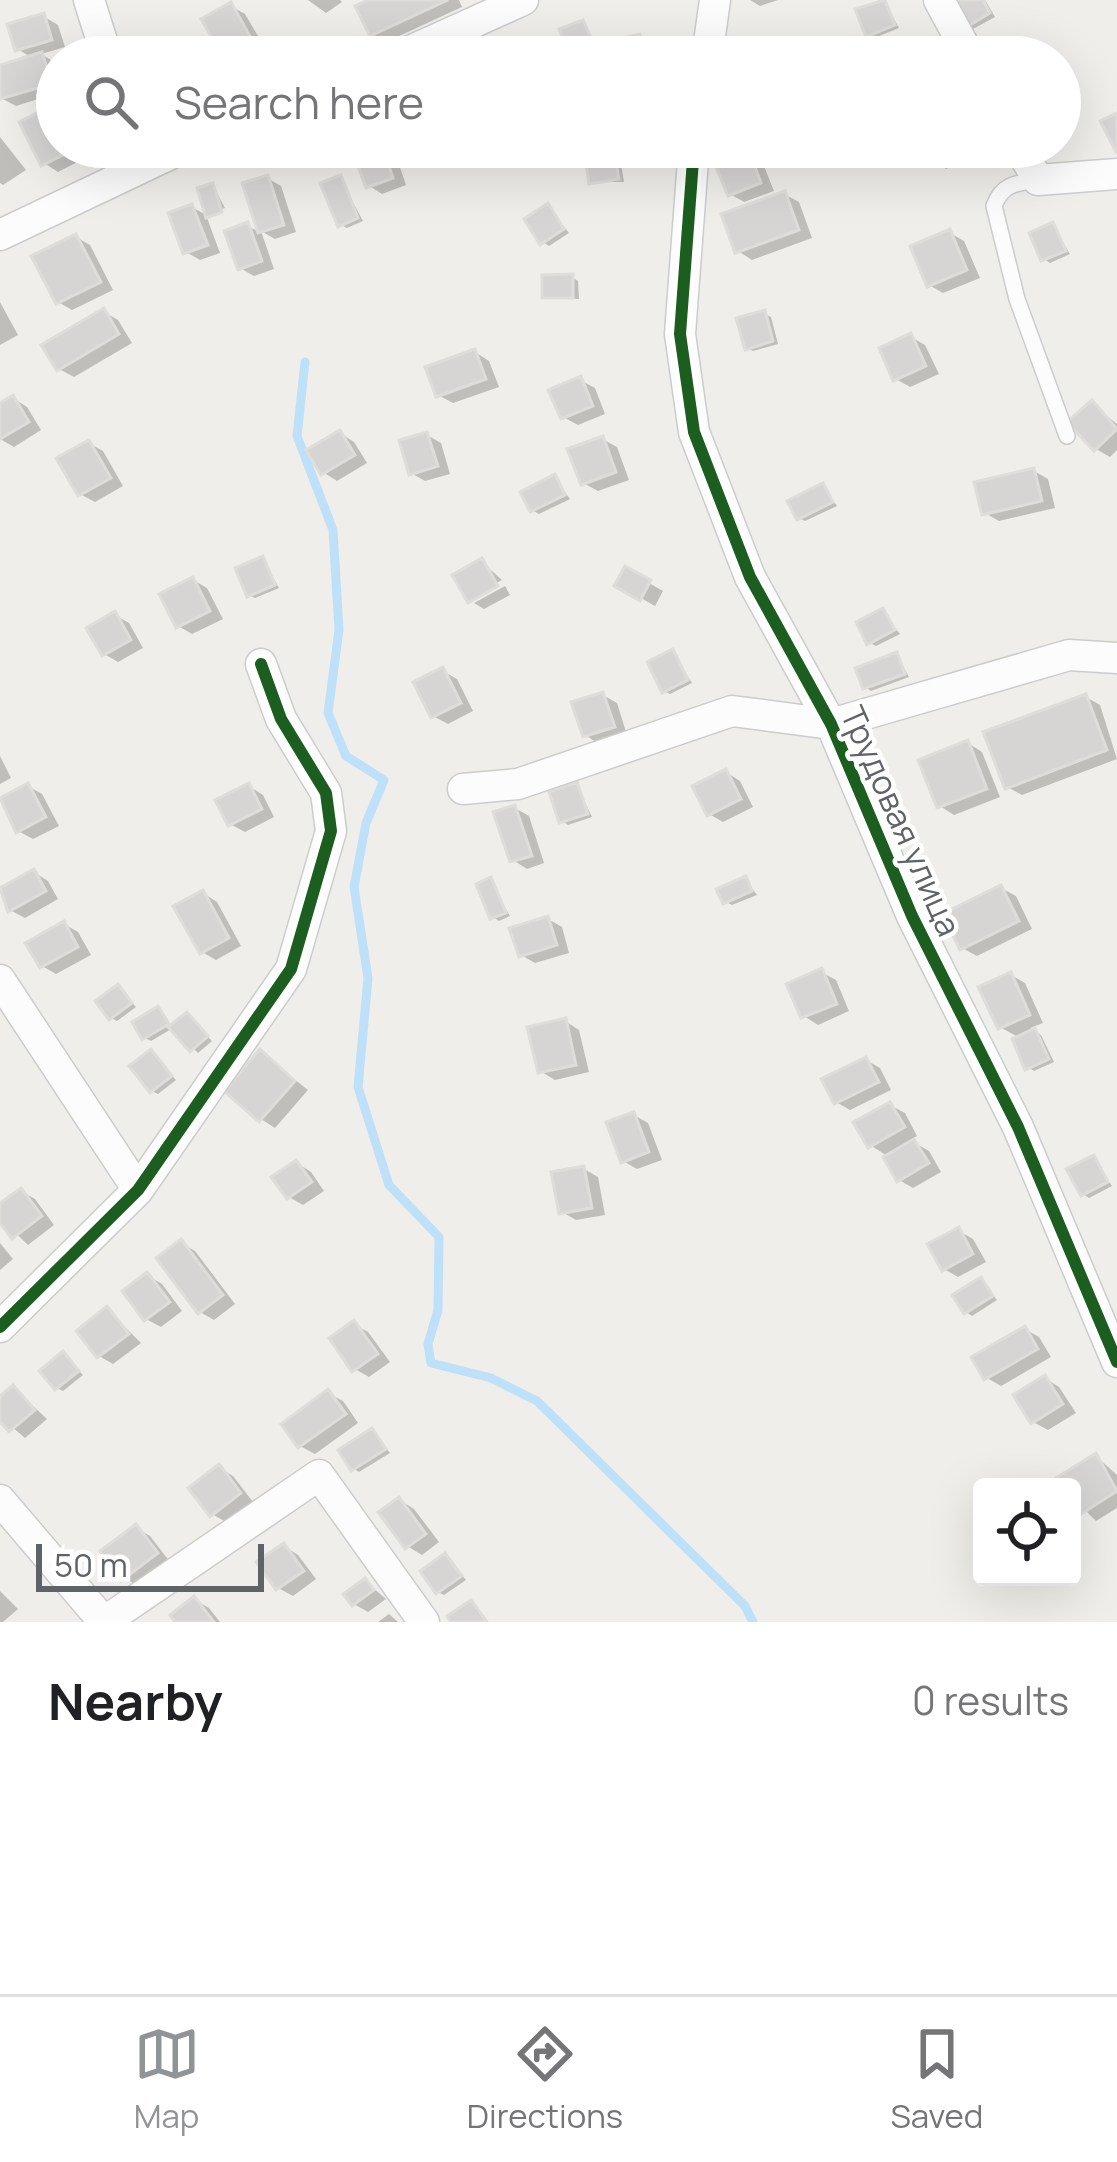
<!DOCTYPE html>
<html lang="en">
<head>
<meta charset="utf-8">
<style>
  body { margin:0; font-family:Manrope,sans-serif; background:#f6f6f6; color:#202124 }
  .controls { position:absolute; right:36px; bottom:36px; display:grid; overflow:hidden; border-radius:12px; box-shadow:0 12px 48px #0002 }
  .controls button { width:108px; height:108px; display:grid; place-items:center; padding:0; border:0; border-bottom:3px solid #e0e0e0; background:#fff; color:#202124; font:60px sans-serif }
  .scale { position:absolute; left:36px; bottom:30px; width:228px; box-sizing:border-box; padding-left:12px; border:6px solid #5f6368; border-top:0; font-size:33px; line-height:42px; white-space:nowrap; color:#5f6368; -webkit-text-stroke:9px #fff; paint-order:stroke }
  .list { margin:0; padding:0; list-style:none }
  h2 { display:flex; justify-content:space-between; align-items:center; height:156px; margin:0; padding:0 48px; font-size:51px }
  h2 small { font-size:39px; font-weight:400; color:#757577 }
  .icon { flex:none; width:66px; height:66px; fill:none; stroke:currentColor; stroke-width:2; stroke-linecap:round; stroke-linejoin:round }
  .map { position:relative; flex:none; width:1117px; height:1622px; overflow:hidden }
  .search { position:absolute; background:#fff; box-shadow:0 12px 48px #0002; left:36px; right:36px; top:36px; height:132px; display:flex; align-items:center; gap:30px; box-sizing:border-box; padding:0 42px; border-radius:66px; color:#757577; font-size:45px }
  .sheet { height:372px; background:#fff }
  nav { display:flex; justify-content:space-around; align-items:center; box-sizing:border-box; height:168px; border-top:3px solid #e0e0e0; background:#fff; font-size:33px; color:#757577 }
  nav a { display:grid; justify-items:center; gap:6px }
  nav .on { color:#919496 }
  .map>svg:first-child { display:block }
</style>
</head>
<body>
<div class="map">
<svg width="1117" height="1622" viewBox="0 0 1117 1622">
  <rect width="100%" height="100%" fill="#efeeea"/>
  <path fill="#0003" d="M308,0H340L342,2L326,13Z
    M375,0H459L462,7L386,42L372,34Z
    M750,0H778L760,6Z
    M959,0H985L995,17L973,29Z
    M884,1L899,28L874,38L868,35Z
    M231,6L245,14L265,48L249,57L225,55Z
    M43,16L58,25L65,47L41,54L56,63L57,93L16,106L1,98L0,68L33,58L17,49Z
    M583,23L600,52L574,57L563,31Z
    M639,37L649,57H618Z
    M57,106V147L101,150L58,172L44,163Z
    M0,137L26,170L3,185L0,183Z
    M375,147L395,153L406,185L382,194L368,185Z
    M418,147H460L462,151L437,164Z
    M926,147H969L973,158L946,169L932,160Z
    M614,154L620,158L624,182H592Z
    M750,158L764,166L774,191L744,202L730,194Z
    M267,178L281,186L296,232L275,239L261,231L274,269L254,276L240,268L248,226L261,233L246,185Z
    M340,178L363,221L347,228L341,225Z
    M213,186L225,208L209,213Z
    M784,194L799,202L812,238L752,260L738,251Z
    M192,207L206,215L220,253L200,260L186,252Z
    M548,207L569,233L549,246L543,242Z
    M1053,226L1070,254L1050,263L1044,259Z
    M950,233L964,241L980,278L943,293L929,285Z
    M76,237L90,245L113,290L72,310L58,302Z
    M572,277L578,281L579,299L545,297Z
    M0,302L18,335L0,345Z
    M104,312L118,320L132,343L74,377L59,369Z
    M765,314L771,317L778,344L753,351L747,348Z
    M911,337L925,345L939,374L910,387L896,379Z
    M475,352L489,361L499,387L453,403L438,395Z
    M580,380L595,388L605,414L578,425L563,417Z
    M13,398L27,407L41,430L14,447L0,439V406Z
    M1092,404L1117,424V450L1110,457L1096,449Z
    M340,433L354,442L367,463L337,481L323,472Z
    M427,435L441,443L450,474L425,481L411,473Z
    M602,439L617,447L629,480L598,491L583,483Z
    M89,443L103,451L123,486L95,502L80,494Z
    M1034,471L1048,479L1055,508L999,521L985,513Z
    M555,478L570,499L539,514L532,510Z
    M823,487L837,506L805,521L799,518Z
    M263,560L279,588L255,598L249,595Z
    M482,562L502,580L473,596V602L470,600Z
    M626,570L663,591L655,606L618,585Z
    M193,580L207,588L223,619L192,634L178,626Z
    M505,586L510,595L484,609L474,603Z
    M883,612L900,634L876,646L870,643Z
    M115,615L129,623L143,648L118,662L104,654Z
    M672,652L692,683L670,694L664,691Z
    M897,656L909,677L871,691L865,687Z
    M443,671L457,679L473,711L448,724L433,716Z
    M603,695L617,703L627,735L599,744L585,735Z
    M1086,697L1100,705L1117,759L1022,795L1007,787Z
    M968,743L982,752L1000,797L954,815L940,806Z
    M0,756L11,778L0,784Z
    M726,772L740,781L753,807L723,822L709,814Z
    M28,786L42,794L59,826L33,839L18,831Z
    M249,786L263,795L274,817L245,832L230,824Z
    M577,786L592,817L568,825L562,821Z
    M515,808L529,816L544,863L527,869L513,860Z
    M34,872L48,881L58,899L25,918L10,910L0,891Z
    M745,879L757,895L732,905L726,902Z
    M490,881L510,916L499,921L493,917Z
    M1001,888L1016,896L1032,929L977,956L962,948Z
    M203,893L217,902L241,946L216,960L202,952Z
    M548,919L562,927L569,953L535,963L521,955Z
    M64,924L78,932L91,955L56,974L42,966Z
    M821,972L836,980L849,1011L818,1025L804,1016Z
    M1011,975L1025,983L1043,1023L1030,1028L1041,1035L1054,1062L1034,1071L1028,1067L1020,1038L1000,1027Z
    M119,988L136,1007L117,1021L111,1018Z
    M158,1010L173,1028L187,1015L212,1041L198,1053L173,1028L151,1041L145,1038Z
    M565,1021L579,1030L589,1072L555,1080L540,1071Z
    M151,1053L176,1080L158,1094L152,1091Z
    M261,1053L308,1090L275,1128L261,1119Z
    M866,1060L880,1068L891,1090L850,1110L836,1102Z
    M890,1105L905,1113L917,1136L910,1140L929,1151L941,1172L913,1188L899,1180L889,1157L870,1145Z
    M634,1115L648,1123L662,1160L637,1169L623,1161Z
    M1094,1159L1112,1186L1089,1198L1083,1194Z
    M297,1163L311,1172L324,1191L303,1205L289,1197Z
    M584,1169L598,1177L605,1215L576,1220L562,1212Z
    M21,1191L35,1199L54,1225L28,1245L0,1218V1207Z
    M959,1231L973,1239L986,1262L958,1277L944,1269Z
    M0,1243L13,1259L0,1270Z
    M181,1243L195,1251L235,1304L214,1320L200,1312Z
    M147,1275L162,1284L182,1311L161,1327L146,1319Z
    M981,1280L997,1300L972,1316L966,1312Z
    M108,1310L141,1343L113,1364L99,1356Z
    M354,1324L368,1332L390,1362L369,1377L355,1369Z
    M1025,1329L1039,1337L1051,1357L1001,1386L987,1378Z
    M63,1355L83,1375L63,1391L57,1388Z
    M1045,1378L1059,1387L1076,1413L1048,1430L1033,1422Z
    M14,1388L47,1419L25,1438L0,1417V1400Z
    M328,1393L343,1401L358,1423L315,1454L300,1446Z
    M372,1432L390,1453L359,1472L353,1468Z
    M1096,1456L1117,1475V1508L1096,1521L1072,1497Z
    M219,1468L233,1476L253,1502L226,1522L212,1514Z
    M400,1500L414,1509L439,1542L422,1555L407,1546Z
    M136,1528L150,1536L170,1562L138,1586L124,1578Z
    M284,1546L298,1555L316,1579L293,1596L278,1588Z
    M445,1557L466,1580L444,1595L438,1592Z
    M365,1581L386,1599L368,1612L354,1604Z
    M0,1591L18,1609L3,1622H0Z
    M195,1600L209,1608L220,1622H179Z
    M389,1614L398,1622H378Z"/>
  <g fill="none" stroke-linecap="round" stroke-linejoin="round">
    <path stroke="#bfe0f9" stroke-width="9" d="M305,362L297,436L333,530L339,630L328,713L346,756L384,780L366,823L354,887L368,978L358,1087L389,1185L439,1237L438,1310L428,1344L431,1363L491,1378L537,1401L745,1606L753,1622"/>
  </g>
  <path fill="#d6d5d3" stroke="#deddd9" stroke-width="3" d="M368,0H448L370,36L355,6Z
    M885,0L895,25L866,37L855,9Z
    M953,0H983L990,13L965,28Z
    M231,2L252,40L223,57L201,19Z
    M44,13L52,40L15,51L7,24Z
    M583,20L596,49L570,57L559,29Z
    M640,34L645,57H615L611,41Z
    M523,44L527,57H502L500,51Z
    M42,52L52,84L0,99V65Z
    M57,103V147H79L41,166L19,122Z
    M1117,113V151L1116,152L1100,121Z
    M366,147H383L393,178L366,188L353,152Z
    M923,147H959L960,150L929,162Z
    M614,151L619,179L589,184L585,156Z
    M750,154L761,183L728,196L716,167Z
    M268,175L284,225L258,233L242,183Z
    M341,175L358,218L338,227L320,183Z
    M213,183L222,212L206,218L197,188Z
    M785,191L799,230L735,253L721,214Z
    M548,203L564,229L540,245L524,219Z
    M192,204L208,245L183,254L168,213Z
    M248,222L262,261L238,270L224,231Z
    M1053,222L1066,251L1041,261L1029,233Z
    M950,229L967,270L927,287L910,246Z
    M76,234L101,282L56,304L31,256Z
    M573,274V298H542V275Z
    M104,308L119,334L57,371L41,345Z
    M765,310L773,341L745,350L736,318Z
    M911,333L926,366L893,381L879,348Z
    M475,349L486,379L436,397L425,367Z
    M581,376L593,406L561,419L548,390Z
    M13,395L29,422L0,439V403Z
    M1092,400L1117,429L1094,451L1067,422Z
    M340,430L355,455L321,475L306,450Z
    M427,432L438,466L409,475L399,440Z
    M603,436L616,472L581,485L567,449Z
    M89,440L111,478L78,496L56,458Z
    M1034,468L1042,501L982,515L974,482Z
    M555,474L565,495L530,512L520,492Z
    M823,483L833,502L797,520L787,501Z
    M263,556L275,585L247,597L235,568Z
    M482,558L498,586L468,603L452,575Z
    M625,566L651,580L640,601L614,586Z
    M193,577L210,611L176,628L159,594Z
    M883,608L895,630L867,645L856,622Z
    M115,611L131,640L102,656L86,628Z
    M673,649L688,680L662,693L647,662Z
    M897,652L905,674L863,689L855,668Z
    M443,667L461,703L431,718L413,682Z
    M603,692L615,727L583,737L571,702Z
    M1086,694L1107,750L1005,789L983,732Z
    M968,740L987,789L937,808L918,760Z
    M726,769L741,799L707,816L692,786Z
    M577,782L588,814L559,823L549,792Z
    M28,783L46,817L16,833L0,798Z
    M249,783L262,809L228,826L215,800Z
    M515,805L532,856L510,862L493,812Z
    M34,869L46,891L8,912L0,888Z
    M746,876L752,891L723,904L716,889Z
    M491,877L506,913L490,919L476,884Z
    M1001,885L1019,921L960,950L942,914Z
    M203,890L229,938L200,954L173,906Z
    M548,916L557,945L519,957L509,928Z
    M64,921L78,947L40,968L25,943Z
    M822,968L837,1004L801,1018L786,984Z
    M1011,972L1030,1015L998,1029L978,987Z
    M118,984L132,1003L109,1020L95,1001Z
    M158,1006L169,1024L142,1040L132,1022Z
    M187,1012L208,1036L190,1052L168,1027Z
    M566,1018L576,1065L538,1073L527,1027Z
    M1035,1028L1049,1059L1025,1070L1012,1039Z
    M151,1049L172,1076L150,1093L129,1066Z
    M260,1049L295,1081L259,1122L224,1091Z
    M866,1057L879,1082L834,1104L821,1079Z
    M890,1102L905,1127L868,1148L853,1122Z
    M634,1112L649,1152L621,1163L606,1122Z
    M914,1139L929,1163L897,1182L883,1157Z
    M1094,1155L1108,1182L1081,1196L1066,1169Z
    M296,1160L312,1182L287,1199L271,1177Z
    M584,1166L592,1208L559,1214L551,1172Z
    M21,1188L42,1216L12,1239L0,1223V1203Z
    M959,1227L973,1254L942,1271L927,1244Z
    M181,1239L223,1295L198,1314L156,1258Z
    M147,1272L170,1302L144,1321L122,1291Z
    M981,1277L993,1296L964,1314L952,1295Z
    M107,1306L129,1334L97,1358L76,1331Z
    M354,1320L378,1354L352,1372L329,1338Z
    M1025,1326L1038,1349L984,1380L971,1357Z
    M63,1351L79,1371L55,1390L39,1371Z
    M1045,1375L1063,1404L1031,1424L1013,1395Z
    M13,1385L35,1410L9,1432L0,1422V1396Z
    M328,1389L346,1414L298,1448L281,1424Z
    M372,1428L386,1449L351,1471L338,1450Z
    M1096,1453L1117,1491L1080,1515L1072,1502V1487H1062L1056,1478Z
    M219,1464L241,1493L210,1517L188,1488Z
    M399,1497L426,1534L405,1549L378,1512Z
    M136,1524L158,1553L121,1581L100,1551Z
    M284,1543L304,1571L276,1590L256,1562Z
    M445,1553L462,1576L436,1594L420,1571Z
    M365,1578L374,1590L352,1606L343,1594Z
    M194,1596L214,1622H175L170,1615Z
    M471,1600L487,1622H451L447,1616Z"/>
  <g fill="none" stroke-linecap="round" stroke-linejoin="round">
    <defs>
      <path id="service" d="M1038,180C1016,183 1002,184 994,206L1017,299L1067,436"/>
      <path id="minor" d="M89,0L107,57
        M939,0L970,57
        M397,57L523,0
        M707,57L715,0
        M694,147L680,334L694,432L750,577L831,724L912,916L1018,1127L1117,1362
        M1019,147L1038,180L1117,174
        M0,235L185,147
        M463,789L518,784L732,711L831,724L1069,655L1117,658
        M0,980L138,1190
        M0,1327L138,1190L291,969L331,831L326,793L281,719L261,664
        M0,1500L104,1622
        M104,1622L319,1475L424,1622"/>
    </defs>
    <use href="#service" stroke="#cbcccc" stroke-width="18"/>
    <use href="#minor" stroke="#cbcccc" stroke-width="33"/>
    <use href="#service" stroke="#fdfcfc" stroke-width="15"/>
    <use href="#minor" stroke="#fdfcfc" stroke-width="30"/>
    <defs>
      <path id="cycleway" d="M694,147L680,334L694,432L750,577L831,724L912,916L1018,1127L1117,1362
        M0,1327L138,1190L291,969L331,831L326,793L281,719L261,664"/>
    </defs>
    <use href="#cycleway" stroke="#fff" stroke-width="20"/>
    <use href="#cycleway" stroke="#1b5e20" stroke-width="12"/>
  </g>
  <g text-anchor="middle" stroke-width="9" stroke-linejoin="round" paint-order="stroke">
    <g font-size="33" fill="#5f6368" stroke="#fff">
      <text transform="translate(901 821) rotate(66)" y="12">Трудовая улица</text>
    </g>
  </g>
</svg>
<div class="controls">
<button><svg class="icon" aria-label="locate" viewBox="0 0 24 24"><circle cx="12" cy="12" r="6"/><path d="M12 2v4M12 18v4M2 12h4M18 12h4"/></svg></button>
</div>
<div class="scale">50 m</div>
<div class="search"><svg class="icon" aria-label="search" viewBox="0 0 24 24"><circle cx="10" cy="10" r="6"/><path d="M15 15l6 6"/></svg>Search here</div>
</div>
<section class="sheet">
<h2>Nearby<small>0 results</small></h2>
<ul class="list">
</ul>
</section>
<nav>
<a class="on"><svg class="icon" aria-label="map" viewBox="0 0 24 24"><path d="M3 6l6-2 6 2 6-2v14l-6 2-6-2-6 2zM9 4v14M15 6v14"/></svg>Map</a>
<a><svg class="icon" aria-label="directions" viewBox="0 0 24 24"><path d="M12 3l9 9-9 9-9-9zM9 14v-3h6M13 9l2 2-2 2"/></svg>Directions</a>
<a><svg class="icon" aria-label="saved" viewBox="0 0 24 24"><path d="M7 4h10v16l-5-4-5 4z"/></svg>Saved</a>
</nav>
</body>
</html>
